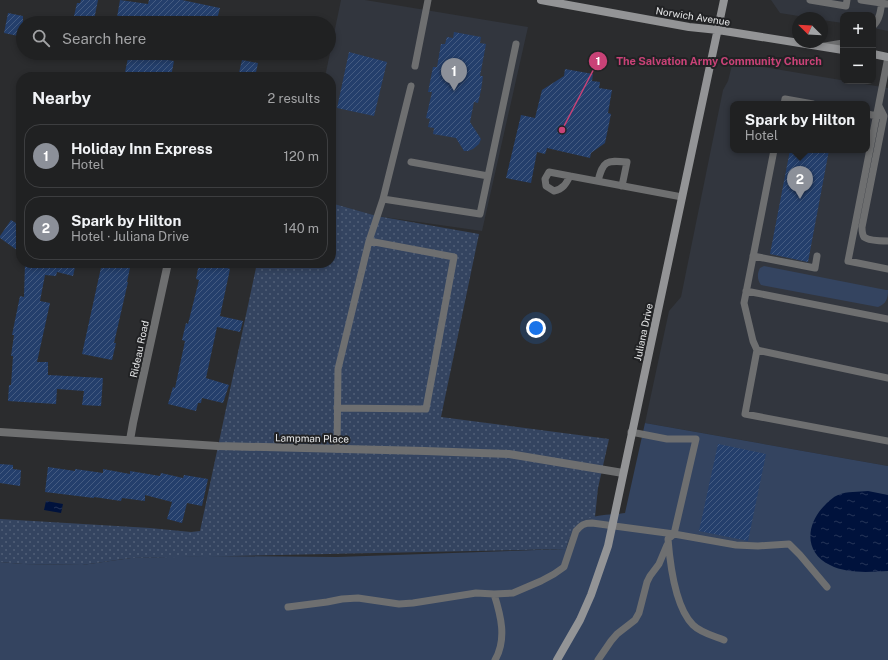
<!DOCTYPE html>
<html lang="en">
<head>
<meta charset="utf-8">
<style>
  body { margin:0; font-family:"Public Sans",sans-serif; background:#28292a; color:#f1f3f6 }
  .controls { position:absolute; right:12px; top:12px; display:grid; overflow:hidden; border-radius:8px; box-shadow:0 2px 6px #0003 }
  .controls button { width:36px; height:36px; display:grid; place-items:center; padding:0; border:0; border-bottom:1px solid #3d3e40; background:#202122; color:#f1f3f6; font:20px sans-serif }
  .compass { position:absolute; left:792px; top:12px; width:36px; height:36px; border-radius:50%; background:#202122; box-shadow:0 2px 6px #0003; rotate:294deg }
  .you { position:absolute; left:536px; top:328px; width:14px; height:14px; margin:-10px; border:3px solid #fff; border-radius:50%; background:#1a73e8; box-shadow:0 0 0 6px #1a73e833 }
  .badge { display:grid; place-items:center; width:26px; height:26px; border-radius:50%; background:#8c9099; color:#fff; font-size:13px; font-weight:700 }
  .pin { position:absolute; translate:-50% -33px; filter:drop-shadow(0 1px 2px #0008) }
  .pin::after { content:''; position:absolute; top:21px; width:14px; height:12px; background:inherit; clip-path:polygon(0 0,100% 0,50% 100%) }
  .popup { position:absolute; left:730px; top:101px; width:140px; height:52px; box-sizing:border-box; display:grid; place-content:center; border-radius:8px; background:#202122; filter:drop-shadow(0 1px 3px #0005); font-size:13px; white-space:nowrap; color:#a2a3a5 }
  .popup b { font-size:15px; color:#f1f3f6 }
  .popup::after { content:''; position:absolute; left:50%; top:100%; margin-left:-8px; border:8px solid transparent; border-top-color:#202122 }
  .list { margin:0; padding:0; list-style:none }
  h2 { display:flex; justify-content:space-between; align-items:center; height:52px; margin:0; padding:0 16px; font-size:17px }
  h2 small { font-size:13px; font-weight:400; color:#a2a3a5 }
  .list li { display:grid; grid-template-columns:26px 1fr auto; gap:12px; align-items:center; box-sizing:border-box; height:64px; margin:0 8px 8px; padding:0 8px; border:1px solid #3d3e40; border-radius:16px }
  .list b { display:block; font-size:15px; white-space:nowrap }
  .list p { margin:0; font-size:13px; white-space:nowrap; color:#a2a3a5 }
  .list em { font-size:13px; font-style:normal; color:#a2a3a5 }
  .icon { flex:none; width:22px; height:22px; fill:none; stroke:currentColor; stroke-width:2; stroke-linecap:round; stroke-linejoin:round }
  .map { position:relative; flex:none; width:888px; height:660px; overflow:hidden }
  .search { position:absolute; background:#202122; box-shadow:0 2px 6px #0003; left:16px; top:16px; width:320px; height:44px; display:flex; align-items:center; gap:10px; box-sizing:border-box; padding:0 14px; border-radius:22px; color:#a2a3a5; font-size:15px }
  .panel { position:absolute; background:#202122; box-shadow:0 2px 6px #0003; left:16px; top:72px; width:320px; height:196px; border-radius:16px }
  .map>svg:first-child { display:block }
</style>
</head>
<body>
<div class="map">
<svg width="888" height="660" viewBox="0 0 888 660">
  <defs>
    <pattern id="park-dots" width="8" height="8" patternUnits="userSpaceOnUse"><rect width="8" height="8" fill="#344460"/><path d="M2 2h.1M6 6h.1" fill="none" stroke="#515f77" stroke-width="1.8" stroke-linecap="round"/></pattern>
    <pattern id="water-ripples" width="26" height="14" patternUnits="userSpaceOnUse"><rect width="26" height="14" fill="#00123c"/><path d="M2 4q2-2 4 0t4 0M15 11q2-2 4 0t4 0" fill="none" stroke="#253458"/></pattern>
    <pattern id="building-hatch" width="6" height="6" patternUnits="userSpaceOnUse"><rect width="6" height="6" fill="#243f6c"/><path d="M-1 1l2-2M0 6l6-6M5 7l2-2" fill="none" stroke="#445b81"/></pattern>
  </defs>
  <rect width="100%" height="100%" fill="#2b2c2e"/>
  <path fill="#32363e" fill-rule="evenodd" d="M341,0H365L528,27L482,231L377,216L331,203V77H325Z
    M771,0H888V31L873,28V15H843V23L822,20V18H811L780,13Z
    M739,63L888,88V466L645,423L669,311L681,297L723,90L728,81L732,65ZM733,104H867V150H733Z"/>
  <path fill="#344460" d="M764,266L886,290H888C888,299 886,304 878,307L761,285C757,279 757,274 760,268Z
    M645,423L888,466V660H0V562L23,564L82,565L131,558L205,556L337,557L566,549C569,542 570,531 575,526C584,514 612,515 625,513Z"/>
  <path fill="url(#park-dots)" d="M331,203L377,216L479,234L441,417L609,439L598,488L595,517C573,520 572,531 566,549L131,558L82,565L23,564L0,562V519L150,528L191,532L200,531L257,263H331Z"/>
  <path fill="url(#water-ripples)" d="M868,491L888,495V571C870,572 847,574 830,565C803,552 806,523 826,504C829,501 833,497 838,495C847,491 859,492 868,491Z
    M46,501L63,504L61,513L44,510Z"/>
  <path fill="url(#building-hatch)" d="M81,0H98L94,20L74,16L77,3H80Z
    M120,0L148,4L149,0H182L220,8L216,23H162L131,16L130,23H116Z
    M8,13L23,16V37L4,33Z
    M454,32L481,37L480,43L486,44L480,76H483L481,90L478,103L474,102L470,122L481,139L479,144L473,149L468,151H464L456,138L433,134L434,128L428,127L430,119L426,118L432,92H428L433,67H437L441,44H445L447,37L453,38Z
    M349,52L387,62L374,116L337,108Z
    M129,53L174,61L171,77H124Z
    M242,60L258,63L255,77H238Z
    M565,69L593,74L592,81L600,82L599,88L612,90L608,113L611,114L605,143L591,153L590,158L547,148L545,154L537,152L531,183L506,178L521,115L535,118L542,90L564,76Z
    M790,150H829L808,262L770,254Z
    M11,220L21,226V253L0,238V236Z
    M25,263H76L73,276L57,272L56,276L45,275L40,301L50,303L37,362H48V375L103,378L101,406L82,405L84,391L57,389L56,404L8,401L9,385H11L13,356H11L14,335H12L20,296L24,297Z
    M102,263H131L127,282H128L114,343H116L112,360L82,354Z
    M199,263H226L225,267L230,269L220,316L243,321L240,332L217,327L206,378L229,385L223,403L202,398L201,403H198L196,411L168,404L173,387L175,388L185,341L182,340L186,323L188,324L199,280L196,279Z
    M718,444L766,454L748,541L699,531Z
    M0,464L13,465V469L21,470L20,486L0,483Z
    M48,467L75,471V469L103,473V469L130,474V471L160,476L161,473L183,478L184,475L208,479L202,506L187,503L182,523L167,519L172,502L145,495V501L122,498L121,501L94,497V498L45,492Z"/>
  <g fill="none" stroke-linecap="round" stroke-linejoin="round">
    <path stroke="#6e6f70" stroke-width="7" d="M810,0L846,6L847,0
      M861,0L888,4
      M873,26C880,20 881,9 882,0
      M825,46L843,43
      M888,57L848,261L888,269
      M415,66L428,0
      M784,104L785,99L813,104
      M879,106L884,116L862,227C862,230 862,234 864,237C869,241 882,241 888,241
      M867,114L877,116
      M774,150L744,303L753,341L757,350L888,378
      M411,162L488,176
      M570,176L549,172L545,179L546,186L554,191C563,189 566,184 570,176L682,197
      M598,181C603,161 606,160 627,162L622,186
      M383,199L480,214L516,44
      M753,256L815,268L817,256
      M746,291L888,319
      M757,350L745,414L888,441
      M337,408L426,409L454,257L369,241
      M631,432L667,439H696L674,534L736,545L758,546L789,544L800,555L827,587
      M337,449L338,369L369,241L383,199L411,86
      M494,594C501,616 507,639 495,660
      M288,607L327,602L342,599L358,598L399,604L413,603L476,593L494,594L513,593L541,581L554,574L564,567L576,531C581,525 584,523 592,523L674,534L668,539C670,564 675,607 693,625C701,633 714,636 724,640
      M598,660L611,641L617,634L635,620L639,613L647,582L650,576L659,564L667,545"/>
    <path stroke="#6e6f70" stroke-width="8" d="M0,432L218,446L425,451L509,454L623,473
      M130,440L133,423L168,263"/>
    <path stroke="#939496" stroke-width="8" d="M541,0L689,27L718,30L843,50
      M873,54L888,57
      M557,660L580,620L591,595L608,546L724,0"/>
  </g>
  <g text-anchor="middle" stroke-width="4" stroke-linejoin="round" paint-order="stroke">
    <g font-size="10" fill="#e7e8e9" stroke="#212224">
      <text transform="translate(693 16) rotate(9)" y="4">Norwich Avenue</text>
      <text transform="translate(643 332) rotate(-78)" y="4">Juliana Drive</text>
      <text transform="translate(139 349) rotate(-78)" y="4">Rideau Road</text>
      <text transform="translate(312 438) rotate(1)" y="4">Lampman Place</text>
    </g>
  </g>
  <path fill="none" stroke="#c94277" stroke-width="1.5" d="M562 130L598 61"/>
  <g fill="#c94277" stroke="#212224" stroke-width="1.5">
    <circle cx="562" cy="130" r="4"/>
    <circle cx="598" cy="61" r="10"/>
  </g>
  <g font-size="12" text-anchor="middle" font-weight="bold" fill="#fff">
    <text x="598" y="65">1</text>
  </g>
  <g font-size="11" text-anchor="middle" font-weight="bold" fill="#c94277" stroke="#212224" stroke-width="4" stroke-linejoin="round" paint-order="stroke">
    <text x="719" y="65">The Salvation Army Community Church</text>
  </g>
</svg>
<div class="controls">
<button>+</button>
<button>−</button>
</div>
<svg class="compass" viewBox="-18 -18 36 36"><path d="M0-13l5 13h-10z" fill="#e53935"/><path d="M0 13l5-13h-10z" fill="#a2a3a5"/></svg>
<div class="you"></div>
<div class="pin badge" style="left:454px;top:91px">1</div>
<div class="pin badge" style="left:800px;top:199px">2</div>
<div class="popup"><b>Spark by Hilton</b>Hotel</div>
<div class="search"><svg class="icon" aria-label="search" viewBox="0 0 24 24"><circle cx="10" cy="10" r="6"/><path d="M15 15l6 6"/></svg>Search here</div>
<section class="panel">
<h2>Nearby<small>2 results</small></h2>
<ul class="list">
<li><span class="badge">1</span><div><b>Holiday Inn Express</b><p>Hotel</p></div><em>120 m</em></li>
<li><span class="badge">2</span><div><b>Spark by Hilton</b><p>Hotel · Juliana Drive</p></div><em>140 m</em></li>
</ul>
</section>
</div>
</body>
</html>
